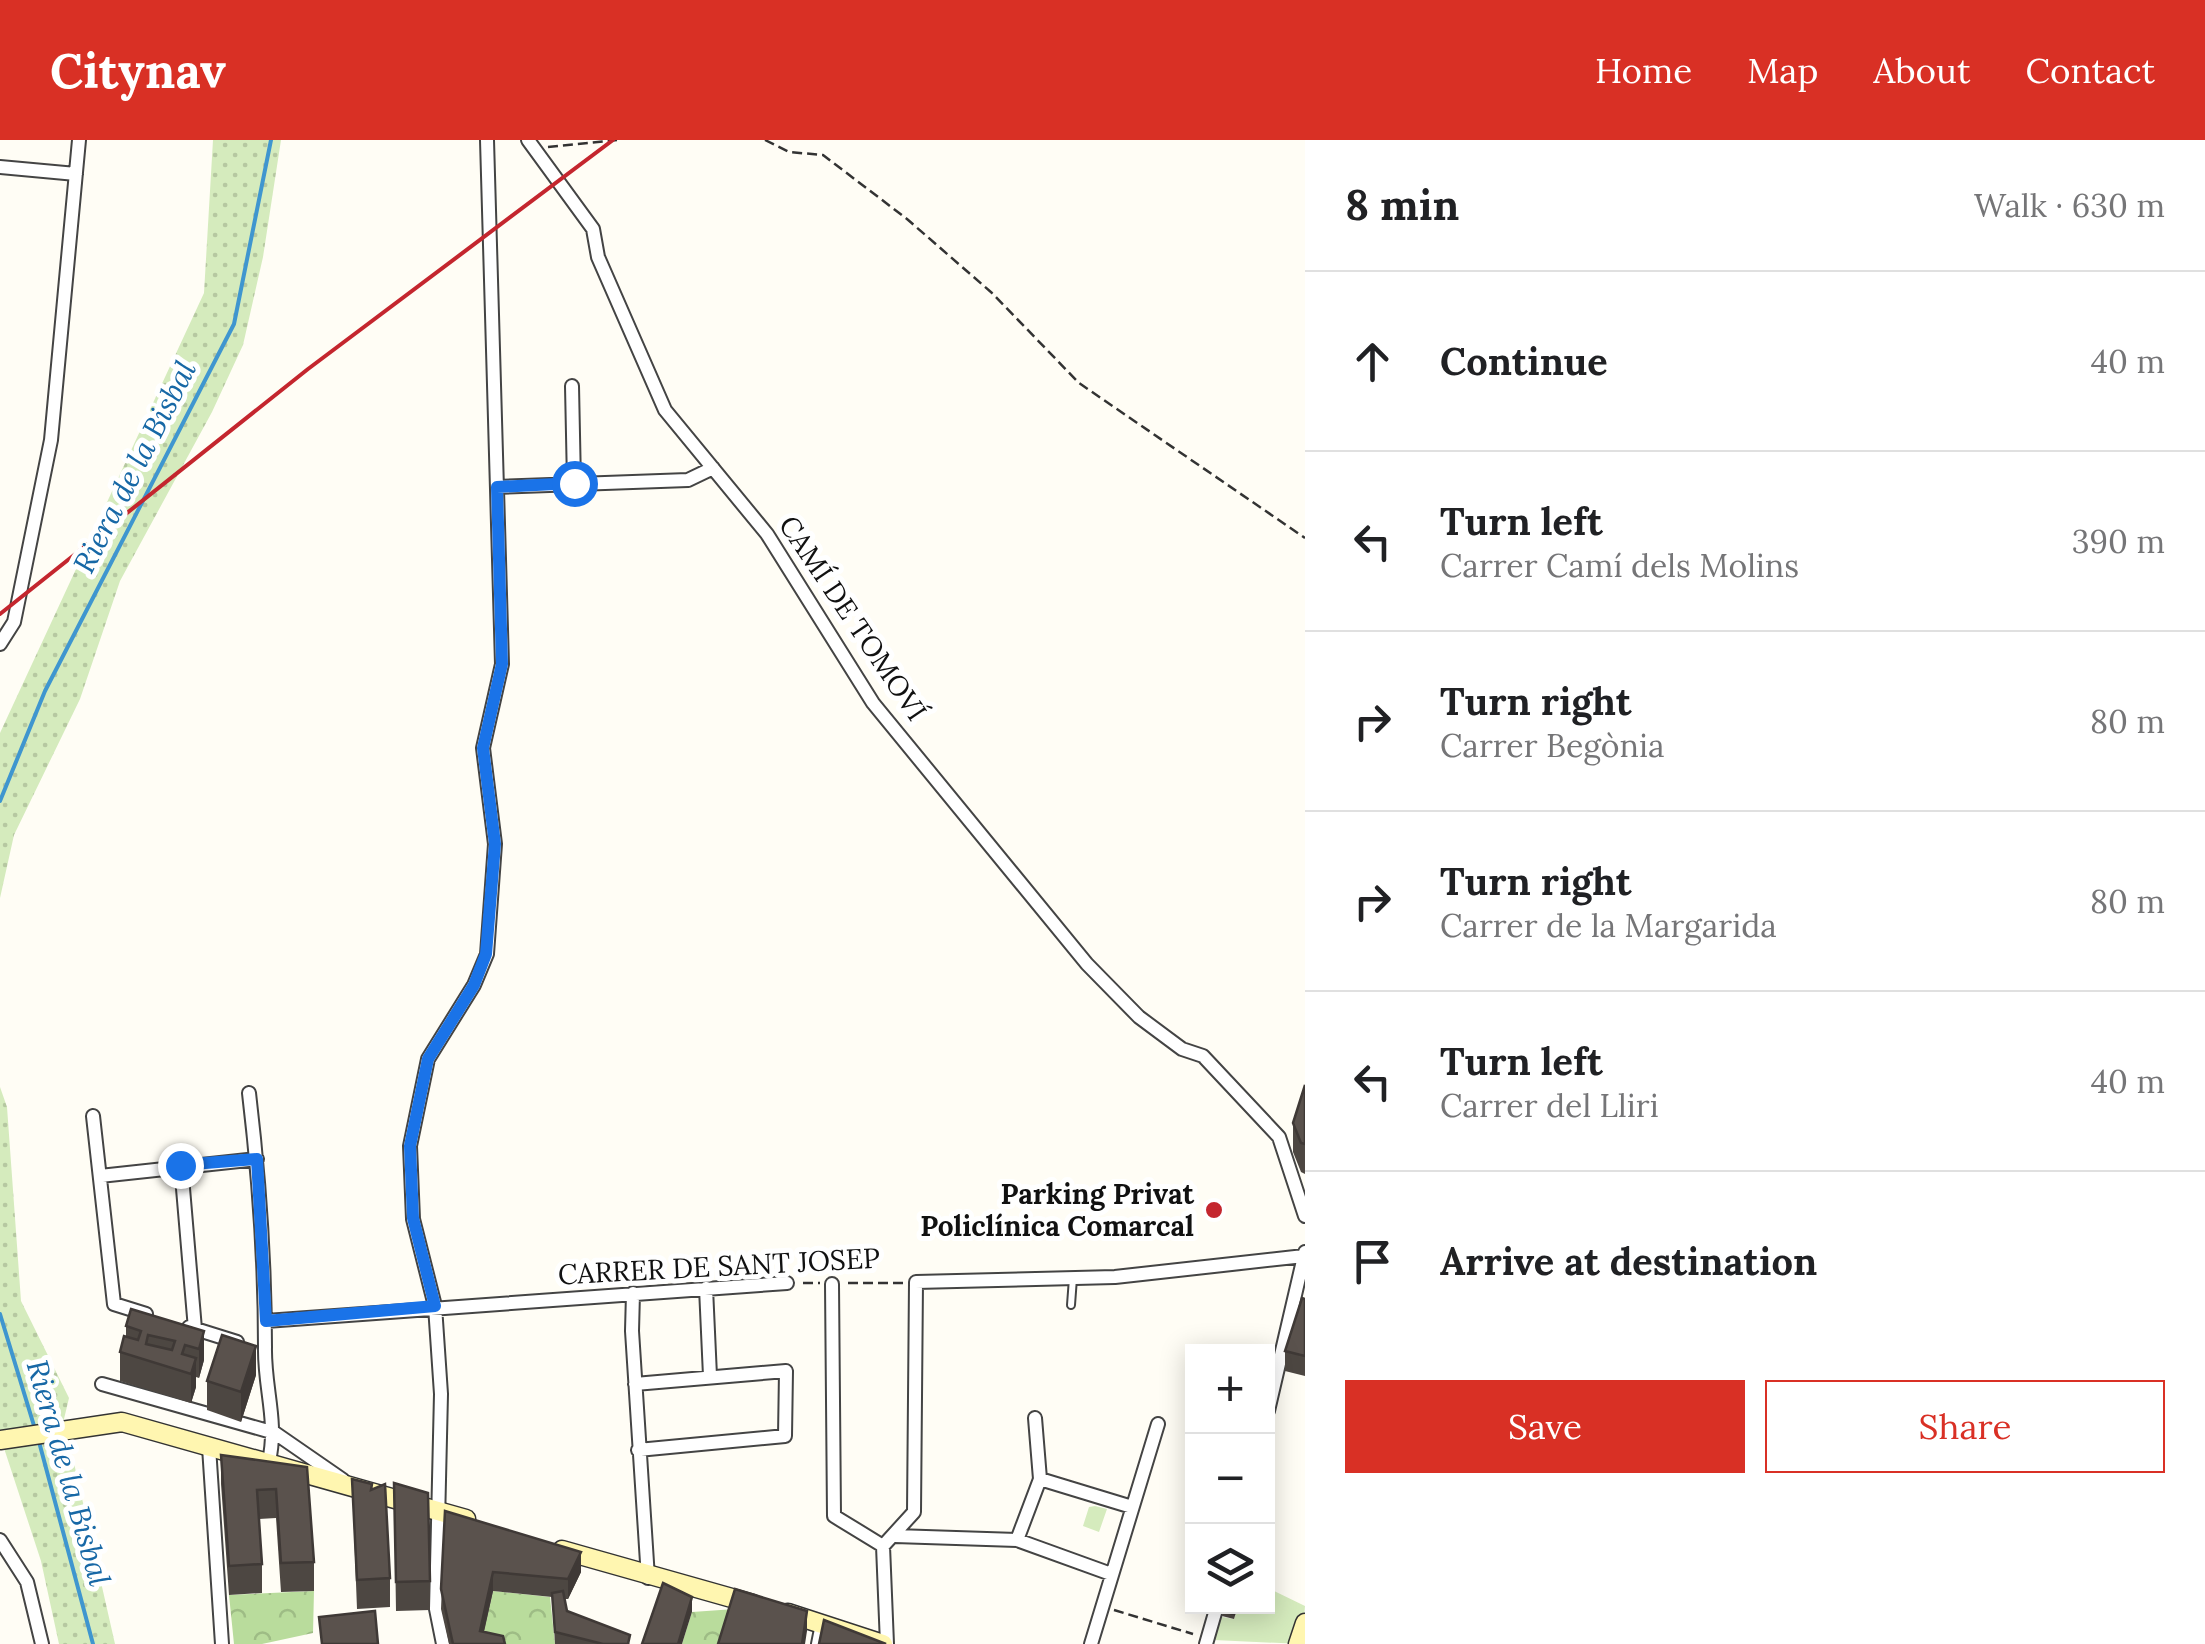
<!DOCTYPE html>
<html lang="en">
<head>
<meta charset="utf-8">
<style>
  body { margin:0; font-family:Lora,serif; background:#f2f2f2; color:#202124 }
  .controls { position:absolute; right:30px; bottom:30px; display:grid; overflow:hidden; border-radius:0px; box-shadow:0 5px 25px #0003 }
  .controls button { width:90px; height:90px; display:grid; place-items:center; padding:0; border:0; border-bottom:2px solid #e0e0e0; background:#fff; color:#202124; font:50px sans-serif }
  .stop { position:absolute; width:30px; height:30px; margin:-22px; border:8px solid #1a73e8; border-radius:50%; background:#fff }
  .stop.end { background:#1a73e8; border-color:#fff; box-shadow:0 2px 10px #0008 }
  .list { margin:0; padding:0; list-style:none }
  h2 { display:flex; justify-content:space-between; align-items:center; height:130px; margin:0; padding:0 40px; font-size:42px }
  h2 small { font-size:32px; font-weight:400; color:#757577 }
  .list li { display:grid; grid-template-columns:65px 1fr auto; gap:30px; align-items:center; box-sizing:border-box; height:180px; padding:0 40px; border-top:2px solid #e0e0e0 }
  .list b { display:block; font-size:38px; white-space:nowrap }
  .list p { margin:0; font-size:32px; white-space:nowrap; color:#757577 }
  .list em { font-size:32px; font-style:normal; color:#757577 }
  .actions { display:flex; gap:20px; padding:30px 40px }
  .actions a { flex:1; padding:22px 0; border:2px solid #d93025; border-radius:0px; text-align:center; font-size:35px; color:#d93025 }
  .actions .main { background:#d93025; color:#fff }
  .icon { flex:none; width:55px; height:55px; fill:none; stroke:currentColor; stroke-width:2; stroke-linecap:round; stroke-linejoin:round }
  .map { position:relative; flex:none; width:1305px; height:1504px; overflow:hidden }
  header { display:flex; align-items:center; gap:60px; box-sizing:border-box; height:140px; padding:0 50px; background:#d93025; color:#fff }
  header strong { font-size:48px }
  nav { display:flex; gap:55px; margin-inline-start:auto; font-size:35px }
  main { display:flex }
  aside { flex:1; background:#fff }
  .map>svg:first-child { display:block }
</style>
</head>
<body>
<header>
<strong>Citynav</strong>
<nav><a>Home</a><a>Map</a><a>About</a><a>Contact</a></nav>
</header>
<main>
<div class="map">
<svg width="1305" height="1504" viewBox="0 0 1305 1504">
  <defs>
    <pattern id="grass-dots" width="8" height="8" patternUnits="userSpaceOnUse" patternTransform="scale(2.5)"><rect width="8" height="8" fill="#d5ebbd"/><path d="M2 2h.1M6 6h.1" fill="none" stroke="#b6c8a1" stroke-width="1.8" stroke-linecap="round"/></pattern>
    <pattern id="forest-crowns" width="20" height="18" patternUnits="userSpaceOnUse" patternTransform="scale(2.5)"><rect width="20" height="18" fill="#b9dc9c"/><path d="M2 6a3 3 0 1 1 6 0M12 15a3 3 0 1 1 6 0" fill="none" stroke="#9ebc85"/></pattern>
  </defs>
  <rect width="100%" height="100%" fill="#fffdf5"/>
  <path fill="url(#grass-dots)" d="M213,0H281L263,117L243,205L212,272L120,441L80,559L14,695L0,758V593L204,153Z
    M0,947L7,967L21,1161L69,1258L64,1279L115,1504H59L41,1421L0,1296Z"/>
  <path fill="url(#forest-crowns)" d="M314,1451L313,1493L262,1504H234L229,1455Z
    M493,1451L550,1457L555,1504H481Z
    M735,1469L724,1504H682L692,1472Z"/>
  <path fill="#d5ebbd" d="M1095,1366L1107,1369L1099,1392L1083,1386L1089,1367Z
    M1268,1448L1305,1466L1302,1504L1214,1500L1222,1477L1234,1479L1238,1467L1268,1466Z"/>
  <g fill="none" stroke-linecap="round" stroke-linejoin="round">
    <path stroke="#3f96cf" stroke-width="4" d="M0,661L45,551L234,184L271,0
      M0,1174L35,1289
      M38,1298L93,1504"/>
    <defs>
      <path id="lane" d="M1071,1165L1073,1138"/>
      <path id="street" d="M528,0L593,89L598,117L665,270L767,394L873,563L1087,824L1139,877L1182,909L1203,916L1279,997L1305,1076
        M0,27L76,34
        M572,246L574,343
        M497,347L688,340L713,328
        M0,504L14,482L51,300L79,0
        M249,953C259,1037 265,1122 265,1207C264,1247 278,1281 269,1321
        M93,976L114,1164L146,1174
        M181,1025L195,1189
        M100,1036L257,1019
        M832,1144L834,1376L883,1406
        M706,1148L710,1236
        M633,1153L632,1191L648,1438
        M266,1181L787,1143
        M189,1187L237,1202
        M102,1244L275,1293L343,1340
        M635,1244L786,1231L785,1296L638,1310
        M1268,1271L1305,1112
        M209,1307L222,1504
        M1040,1339L1132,1367
        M895,1396L1017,1400L1111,1434
        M0,1400L27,1442L42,1504
        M1017,1400L1040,1339L1035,1278
        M443,1504L436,1469L441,1254L435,1166L413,1079L410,1006L428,919L474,845L487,814L495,704L483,608L502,524L487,0
        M818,1504L822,1484
        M887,1504L883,1406L914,1372L916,1142L1115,1137L1304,1116
        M1091,1504L1158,1284
        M1206,1504L1217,1466"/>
      <path id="secondary" d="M0,1300L122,1282L466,1379
        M562,1410L753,1464
        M788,1473L883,1504
        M1298,1504L1305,1483"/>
    </defs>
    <use href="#lane" stroke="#444" stroke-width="10"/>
    <use href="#street" stroke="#444" stroke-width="16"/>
    <use href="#secondary" stroke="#333" stroke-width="21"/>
    <path stroke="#333" stroke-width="2.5" stroke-dasharray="10 5" stroke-linecap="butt" d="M765,0L789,12L823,15L907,79L992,153L1079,243L1305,398
      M548,7L617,0
      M803,1143H820
      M848,1143H905
      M1114,1470L1193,1494"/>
    <use href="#lane" stroke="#fff" stroke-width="6"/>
    <use href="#street" stroke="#fff" stroke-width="12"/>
    <use href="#secondary" stroke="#fff6b0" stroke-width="18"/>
    <path stroke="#c4262e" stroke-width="4" d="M0,474L308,229L613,0"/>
  </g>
  <path fill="#4d4742" d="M1305,945V1034L1301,1032L1293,1012V983Z
    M1305,1159V1236L1285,1231V1211Z
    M126,1186L204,1191V1220L199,1238L196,1237V1247L191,1263L120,1241V1212L126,1197Z
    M256,1235L241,1282L207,1270V1241Z
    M221,1315L307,1327L314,1422V1451L281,1452L276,1378L259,1379L262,1424V1453L229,1455L221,1344Z
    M352,1339L372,1349L390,1438V1467L357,1469Z
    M394,1343L430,1441V1470L396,1471Z
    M445,1371L581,1432L568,1459H564L567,1471L630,1504H555L552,1457L493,1451L484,1492L505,1504H449L441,1469Z
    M1224,1466H1238L1234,1479L1222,1476Z"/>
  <path fill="#3f3936" d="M204,1191V1220L199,1238V1209Z
    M256,1206V1235L241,1282V1252Z
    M196,1218V1247L191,1263V1234Z
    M581,1412V1432L568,1459V1439Z
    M493,1432V1451L481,1504L480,1491Z
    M692,1457V1472L682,1504H678Z
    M807,1471V1491L805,1504H802Z"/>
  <path fill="#5a524d" stroke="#3f3936" stroke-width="2.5" fill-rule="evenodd" d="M1305,945V1004L1301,1003L1293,983Z
    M1302,1158L1305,1159V1216L1285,1211Z
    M131,1169L204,1191L199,1209L185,1205L182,1214L196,1218L191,1234L120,1212L124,1196L138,1200L141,1191L126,1186ZM148,1195L175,1201L172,1210L146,1204Z
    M222,1195L256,1206L241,1252L207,1241Z
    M221,1315L307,1327L314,1422L281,1423L276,1349L257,1350L262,1424L229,1426Z
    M352,1339L372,1344L371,1350L385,1344L390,1438L357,1440Z
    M394,1343L428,1353L430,1441L396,1442Z
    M445,1371L581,1412L568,1439L493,1432L480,1491L503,1496L505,1504H453L441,1449Z
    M663,1443L692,1457L678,1504H642Z
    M735,1449L807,1471L802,1504H718Z
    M563,1451L567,1471L630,1495L628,1504H603L555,1492L552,1453Z
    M1224,1466H1236L1234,1474L1222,1471Z
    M375,1471L378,1504H322L319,1477Z
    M824,1480L886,1504H819Z"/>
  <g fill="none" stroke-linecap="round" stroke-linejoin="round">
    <path stroke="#1a73e8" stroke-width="12" d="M180,1025L257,1019L266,1181L435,1166L413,1078L410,1006L428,919L474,845L486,814L495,704L483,608L502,524L497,347L574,343"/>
  </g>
  <circle fill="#c4262e" stroke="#fff" stroke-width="4" cx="1214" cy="1070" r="10"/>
  <g text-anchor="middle" stroke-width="10" stroke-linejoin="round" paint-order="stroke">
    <g font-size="28" fill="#111" stroke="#fff">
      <text transform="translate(853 478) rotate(56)" y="10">CAMÍ DE TOMOVÍ</text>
      <text transform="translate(719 1126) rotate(-3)" y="10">CARRER DE SANT JOSEP</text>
    </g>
    <g font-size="28" font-weight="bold" fill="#111" stroke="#fff" text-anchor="end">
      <text x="1194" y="1064">Parking Privat<tspan x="1194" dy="32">Policlínica Comarcal</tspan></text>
    </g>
    <g font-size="30" font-style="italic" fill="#1768a6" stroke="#fff">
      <text transform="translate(135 327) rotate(-63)" y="10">Riera de la Bisbal</text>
      <text transform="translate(68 1333) rotate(74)" y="10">Riera de la Bisbal</text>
    </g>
  </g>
</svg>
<div class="controls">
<button>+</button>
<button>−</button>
<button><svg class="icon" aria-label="layers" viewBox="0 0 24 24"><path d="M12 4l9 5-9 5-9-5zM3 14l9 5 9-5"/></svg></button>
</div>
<div class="stop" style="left:574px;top:343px"></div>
<div class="stop end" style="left:180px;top:1025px"></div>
</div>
<aside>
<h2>8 min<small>Walk · 630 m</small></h2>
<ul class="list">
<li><svg class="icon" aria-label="ahead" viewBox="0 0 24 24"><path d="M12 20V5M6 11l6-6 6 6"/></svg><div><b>Continue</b></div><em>40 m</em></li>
<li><svg class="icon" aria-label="left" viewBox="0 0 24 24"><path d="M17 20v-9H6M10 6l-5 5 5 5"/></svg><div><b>Turn left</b><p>Carrer Camí dels Molins</p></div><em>390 m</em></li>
<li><svg class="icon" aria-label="right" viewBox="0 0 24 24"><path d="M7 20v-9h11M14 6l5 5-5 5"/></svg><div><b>Turn right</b><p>Carrer Begònia</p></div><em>80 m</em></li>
<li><svg class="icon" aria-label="right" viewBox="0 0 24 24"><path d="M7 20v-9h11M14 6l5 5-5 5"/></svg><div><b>Turn right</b><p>Carrer de la Margarida</p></div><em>80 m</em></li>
<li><svg class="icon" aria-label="left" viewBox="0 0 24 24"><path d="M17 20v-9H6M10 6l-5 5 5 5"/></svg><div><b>Turn left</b><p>Carrer del Lliri</p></div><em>40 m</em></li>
<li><svg class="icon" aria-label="arrive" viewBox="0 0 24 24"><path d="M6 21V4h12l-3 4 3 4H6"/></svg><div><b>Arrive at destination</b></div></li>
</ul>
<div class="actions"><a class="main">Save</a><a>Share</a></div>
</aside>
</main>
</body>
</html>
